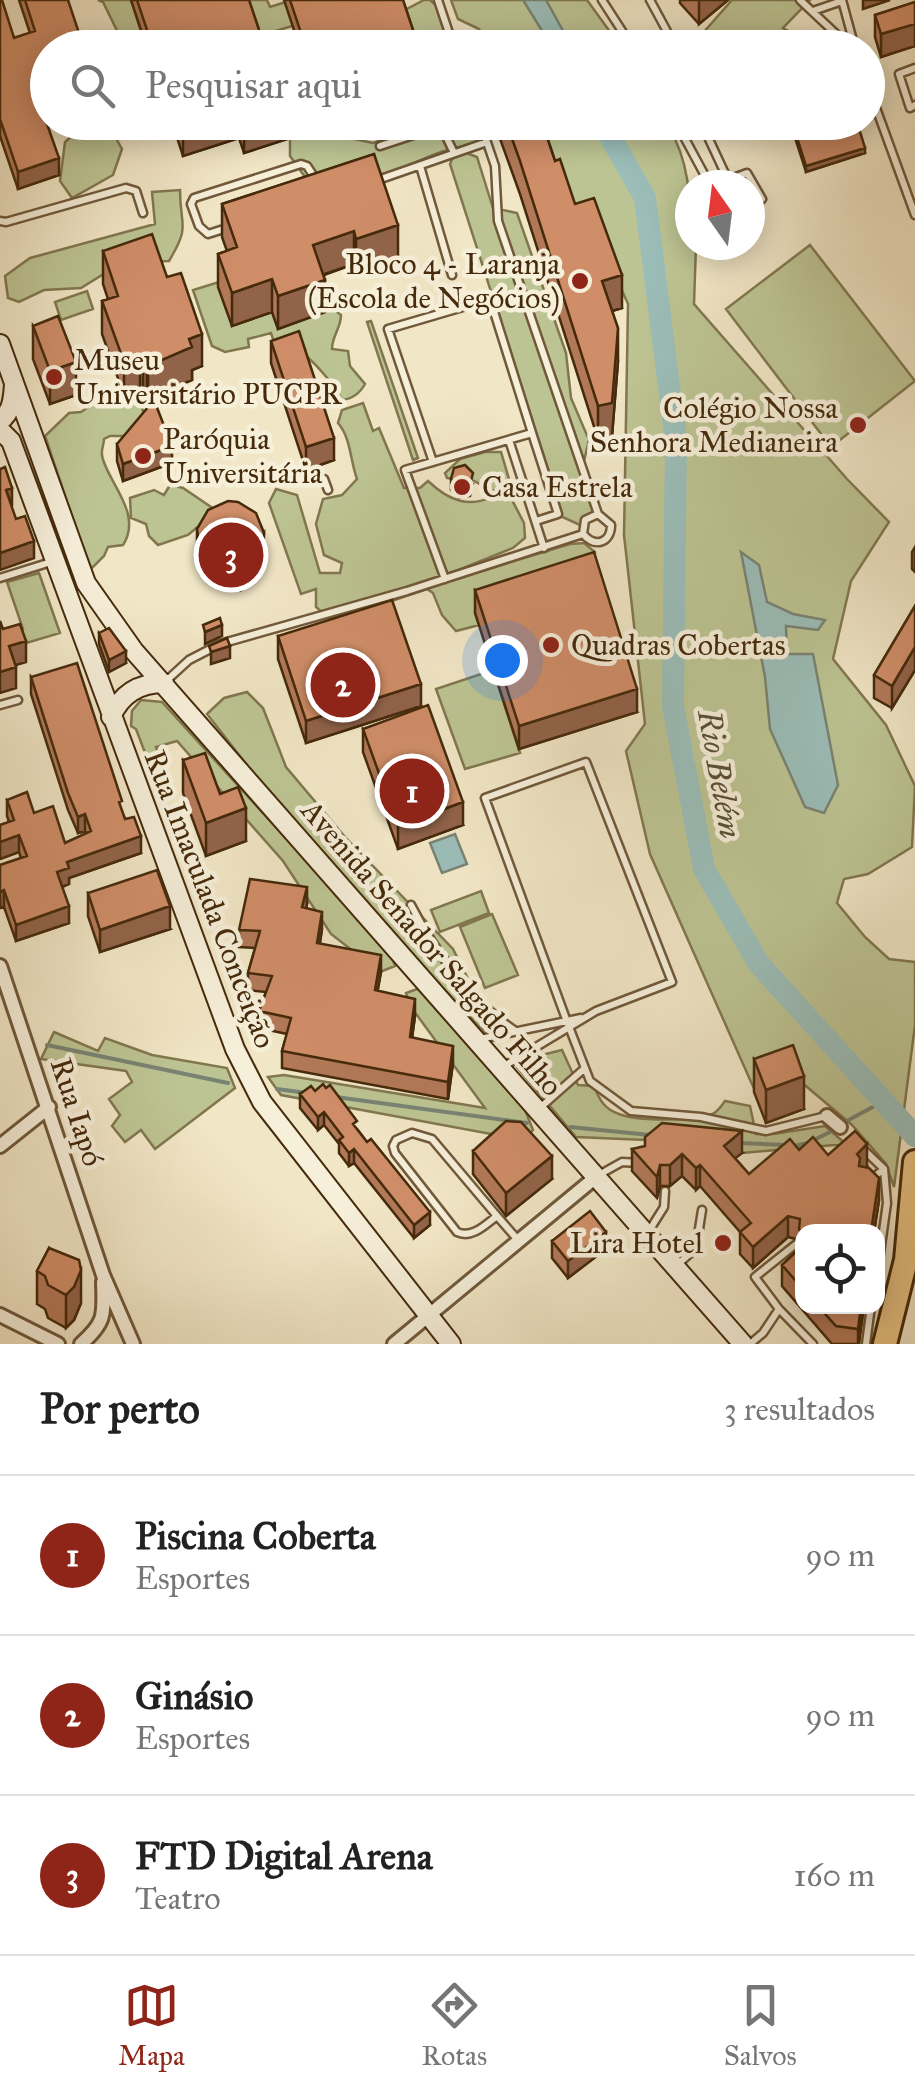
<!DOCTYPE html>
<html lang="pt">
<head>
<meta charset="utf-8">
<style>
  body { margin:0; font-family:"IM FELL Great Primer",serif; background:#f2f2f2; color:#222 }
  .controls { position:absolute; right:30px; bottom:30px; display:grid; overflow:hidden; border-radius:20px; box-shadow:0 5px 25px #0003 }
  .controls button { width:90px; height:90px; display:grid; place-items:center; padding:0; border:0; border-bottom:2px solid #e0e0e0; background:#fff; color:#222; font:50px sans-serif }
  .compass { position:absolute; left:675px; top:170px; width:90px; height:90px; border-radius:50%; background:#fff; box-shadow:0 5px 25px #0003; rotate:346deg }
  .you { position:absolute; left:502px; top:660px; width:35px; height:35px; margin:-25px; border:8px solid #fff; border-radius:50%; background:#1a73e8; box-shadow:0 0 0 15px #1a73e833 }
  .badge { display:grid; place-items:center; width:65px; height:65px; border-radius:50%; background:#8f2418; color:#fff; font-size:32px; font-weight:700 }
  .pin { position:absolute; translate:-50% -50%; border:5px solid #fff; box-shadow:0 2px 10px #0006 }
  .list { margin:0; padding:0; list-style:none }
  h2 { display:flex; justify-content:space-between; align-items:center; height:130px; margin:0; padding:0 40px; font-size:42px }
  h2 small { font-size:32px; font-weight:400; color:#767676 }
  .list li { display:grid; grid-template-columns:65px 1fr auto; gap:30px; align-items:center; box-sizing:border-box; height:160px; padding:0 40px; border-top:2px solid #e0e0e0 }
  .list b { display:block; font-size:38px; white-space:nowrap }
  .list p { margin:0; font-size:32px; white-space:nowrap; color:#767676 }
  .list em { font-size:32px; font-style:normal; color:#767676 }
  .icon { flex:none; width:55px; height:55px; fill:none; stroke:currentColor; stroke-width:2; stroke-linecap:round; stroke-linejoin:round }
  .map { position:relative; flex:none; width:915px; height:1344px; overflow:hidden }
  .search { position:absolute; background:#fff; box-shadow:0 5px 25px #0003; left:30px; right:30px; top:30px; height:110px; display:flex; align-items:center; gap:25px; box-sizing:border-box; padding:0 35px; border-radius:55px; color:#767676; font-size:38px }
  .sheet { height:610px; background:#fff }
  nav { display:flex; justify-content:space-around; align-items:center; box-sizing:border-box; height:140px; border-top:2px solid #e0e0e0; background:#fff; font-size:28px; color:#767676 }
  nav a { display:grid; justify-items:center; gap:5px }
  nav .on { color:#8f2418 }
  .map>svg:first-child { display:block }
</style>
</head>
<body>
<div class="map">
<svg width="915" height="1344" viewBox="0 0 915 1344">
  <rect width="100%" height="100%" fill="#f1e6c6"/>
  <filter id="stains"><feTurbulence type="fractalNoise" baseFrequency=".002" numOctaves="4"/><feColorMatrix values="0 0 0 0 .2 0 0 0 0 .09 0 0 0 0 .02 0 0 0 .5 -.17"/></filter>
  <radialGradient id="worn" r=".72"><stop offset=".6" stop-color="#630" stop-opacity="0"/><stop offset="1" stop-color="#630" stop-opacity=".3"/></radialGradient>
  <path fill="#bdc493" stroke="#81774f" stroke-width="2.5" d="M98,0H131L146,47H125L103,2Z
    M244,0H267L270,7L292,0L299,24L256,37Z
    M424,0H430L440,9L451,47H413L401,12Z
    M451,0H587L621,47H488L479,29L458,19Z
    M732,0H810L783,28L816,47H721L703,33Z
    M86,123H117L112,131L122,149L113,175L72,198L60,181L65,142Z
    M284,123H309L322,132L373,143L429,123H474L480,136L474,145C437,147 403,172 367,180C349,184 328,183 310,184L290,156V138Z
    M538,123H667C691,165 690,197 690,245H696L694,304L847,479L889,522L851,581L833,659L886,725L915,786L912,847L868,874L844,879L837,903L865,937L889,959L915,962V1025L894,1187L886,1164L852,1125L794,1076L755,1091L650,854L626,751L645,724L624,535L628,304L594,228L574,220Z
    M464,152L477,157L493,208L517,213L566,353L571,398L589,440L584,461L593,512L580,525L560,516L556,494L450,164L453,157Z
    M180,190C180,228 191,224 169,261L136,262L107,272L81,288L44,290L19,302L8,298L5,276L30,258L155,224L152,192Z
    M810,245L915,381L831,447L726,309Z
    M229,279L232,325L272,312L278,329L332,308L341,315C341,328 332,336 332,349L348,351L350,366L365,384C360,393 352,399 342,400C336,387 317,365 306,356C299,350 284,348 275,345L271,333L248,339L249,347L225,352L212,346L193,290Z
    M87,291L93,309L61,320L55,302Z
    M371,321L418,458L413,460L367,322Z
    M110,392L122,399L137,396L144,413L128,436H110L104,439C104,444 101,450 102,455C105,479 144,513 123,545L108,547L104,556L90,570L45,436L69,413L81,412Z
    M363,403L373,431L379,428L404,488H420L428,481C449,501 470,509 496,495L511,498L524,523L525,538L513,548L451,573L456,579L570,544L584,543L595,552L594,575L475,612L479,625L456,631L442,615L433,593L427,589L332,621L316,607V589L301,594L269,503L276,489L297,495L320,573H340L342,563L324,555L316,524L323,499L342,495L357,479C350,460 351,438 338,423L342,410Z
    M485,452H501L512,489L488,491C470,474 468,482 447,478L445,473L460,459Z
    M170,485L183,488L217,511L188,535L158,545L149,536L146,524L131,518L130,498L154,490L164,495Z
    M39,573L60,633L3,650L0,639L23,629L7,582Z
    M493,670L520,753L465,769L436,689Z
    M247,692L263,708L286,767L345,837L453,949L474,991L484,1032L394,936L265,788L207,714L224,698Z
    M141,700L162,702L391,954L395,966L380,972L331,934L283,861L177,741L156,747L171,797L163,800L136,729L131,726L132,711Z
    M481,891L489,913L440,932L431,910Z
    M492,914L518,975L485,988L460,927Z
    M420,988L525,1110L533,1130L524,1140L281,1095L268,1077L284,1075L485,1108L411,1007L406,993Z
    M54,1032L98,1051L105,1038L152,1055L227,1068L235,1088L155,1149L141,1130L125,1142L112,1126L120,1115L109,1099L132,1082L126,1071L41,1059Z
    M562,1050L578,1085L594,1086C599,1099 604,1109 619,1114C637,1121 697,1122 714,1113C719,1110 722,1105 725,1101L750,1106L756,1134H773L825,1126L846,1144L742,1153L646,1140L576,1137L517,1067L521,1060Z"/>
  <path fill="#9bbeb9" stroke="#798373" stroke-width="2.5" d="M523,0H546L572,47H552Z
    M741,552L759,565L767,602L793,614L825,620L818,630L786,626L787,654H813L838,785L824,813L805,807L770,729L765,677Z
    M455,834L467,864L442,873L430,843Z"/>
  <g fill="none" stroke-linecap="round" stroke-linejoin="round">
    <path stroke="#798373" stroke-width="4" d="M47,1045L228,1083
      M277,1089L307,1093
      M336,1097L527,1123
      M843,1123L884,1101
      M570,1127L650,1135
      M739,1143L785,1145
      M794,1146L808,1143L836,1129"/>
    <path stroke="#9bbeb9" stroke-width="22" d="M602,122L645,198L676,441L673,706L704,869L759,964L915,1136"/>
    <defs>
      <path id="lane" d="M438,0L454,48
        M602,0L633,48
        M650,0L676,48
        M800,0L851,48
        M842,0L855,48
        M813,11L842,1
        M915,68L899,74L910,108L915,105
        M868,86L915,215
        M480,122L495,166L498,221L598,514L611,525C611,543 595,548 583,534
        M676,122L710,185
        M701,122L728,180L747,173L762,199L750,209
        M380,146L441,126L454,153
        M420,166L452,275
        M375,181L487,142
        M0,221L6,222L126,188L136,191L143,213
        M230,227L208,234L199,226L191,204L194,198L301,164L307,166L315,178
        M532,433L558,514L536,521
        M509,440L544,548
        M433,462L388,329L490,299L532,433L405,470L445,579
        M324,479L328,490
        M583,534L585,520L598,514
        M0,578L51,562
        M165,682L189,660L220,644L407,591L583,534
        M0,705L18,700
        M411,905C435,952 471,1001 514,1030
        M480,1039L581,1018
        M501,1068L596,1011L672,982L586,762L485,798L566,1019L590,1081L631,1111L701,1117L766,1131L826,1116
        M541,1107L585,1068
        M863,1149L884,1169L870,1180
        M597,1176L622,1162L640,1163
        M497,1216C485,1225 472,1239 457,1232L395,1153L393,1146L396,1140L412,1133L432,1139L497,1216L518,1240
        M647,1234L664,1207L665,1191
        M676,1266L696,1248L702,1210
        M878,1267L887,1203L884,1169
        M779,1309L813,1344
        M750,1344L763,1333L779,1309L755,1277L795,1245
        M866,1344L871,1306"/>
      <path id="street" d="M0,966L103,1275L133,1344
        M827,1116L840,1127
        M0,1146L49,1107
        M0,1315L58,1344
        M81,1344C106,1322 104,1315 103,1282
        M394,1344L596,1177"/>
      <path id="secondary" d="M0,344L86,583L134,651L743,1344
        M0,421C12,412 13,399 14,384
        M0,430L11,441L235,1049L262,1102L451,1344
        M111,717C121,694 139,683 164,683"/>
      <path id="highway" d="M885,1344L906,1260L915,1162"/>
    </defs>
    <use href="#lane" stroke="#70593a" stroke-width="11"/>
    <use href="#street" stroke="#70593a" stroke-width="18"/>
    <use href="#secondary" stroke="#452a0b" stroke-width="22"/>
    <use href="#highway" stroke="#452a0b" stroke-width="28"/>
    <use href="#lane" stroke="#f6efda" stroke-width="6"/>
    <use href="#street" stroke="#f6efda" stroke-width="12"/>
    <use href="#secondary" stroke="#f6efda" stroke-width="18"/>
    <use href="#highway" stroke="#e8c383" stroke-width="22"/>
  </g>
  <path fill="#b27959" stroke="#452a0b" stroke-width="2.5" d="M0,0L14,38L30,33L19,0H68L47,122L59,175L18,189L0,136Z
    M131,0H249L265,48H147Z
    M284,0H403L419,48H300Z
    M680,0H728L699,24L680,3Z
    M915,2V46L881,57L875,37V15Z
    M172,122H290V138L244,153L239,138L183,156Z
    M494,122H542L555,161L622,308L612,311L618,361L612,436L598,439L520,194Z
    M790,122H857L865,153L806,172Z
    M374,154L398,258L356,272L354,264L324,275L325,312L278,329L272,312L232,326L218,287V254L227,251L222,237V204Z
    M103,251L167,277L202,366L192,370V380L148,399L147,396L143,397L140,389L124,395L102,334V301L108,299L103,284Z
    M33,326L76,395L50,404L33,359Z
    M271,341L334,460L306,470L271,363Z
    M117,444L172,463L123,481L117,461Z
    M451,479L473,484L470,496L459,498L451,490Z
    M197,529L264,555L263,566L251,584L241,590L218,589L200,574L197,551Z
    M915,547V572L912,569V552Z
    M475,590L637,712L519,749L475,613Z
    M915,606V670L892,708L874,698V675Z
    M99,633L126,663L109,672L99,644Z
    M278,636L421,706L306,743L278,659Z
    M31,677L122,812L141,853L69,878V884L62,887L69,923L16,941L4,907L0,908V865L21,858L19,852L0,859V825L9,822L7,816V800L65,843L86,834L85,831L78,833L68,810L31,694Z
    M363,729L463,825L398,849L363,752Z
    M183,760L220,794L246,841L206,856L183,793Z
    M88,893L170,929L100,952L88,916Z
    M307,904L306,908L322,929L320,943L381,972L377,991L415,1016L412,1037L453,1063L448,1099L282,1068V1051L287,1034L259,1028V1011L266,992L248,990V973L255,948L239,947V930Z
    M754,1059L804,1109L766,1123L754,1092Z
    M300,1094L357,1129L430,1225L414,1238L354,1163L349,1166L339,1153V1144L324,1125L318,1130L300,1108Z
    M632,1149L742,1153L735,1158L749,1174L799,1150L828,1155L867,1166L866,1167L879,1200L874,1232H802V1306H864L859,1344H832L782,1286V1265L799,1249V1240L788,1237L753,1268L740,1254V1232L700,1186L696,1190L682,1176L670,1186H660L657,1198L632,1171Z
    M473,1151L552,1179L506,1216L473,1174Z
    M552,1241L606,1249L568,1278L552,1258Z
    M49,1248L81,1303L74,1320L66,1328L48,1318L45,1309L37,1304V1271Z"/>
  <path fill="#916349" stroke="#452a0b" stroke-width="2.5" d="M701,0H728L699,24V1Z
    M863,0H890L863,9Z
    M915,24V46L881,57V34Z
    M48,105V122L41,124V107Z
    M233,122H239V138L183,156V139Z
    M285,122H290V138L244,153V136Z
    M327,122H346L327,129Z
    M865,148V153L806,172V166Z
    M59,158V175L18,189V172Z
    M398,225V258L356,272V239Z
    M354,231V264L313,278V245Z
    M622,275V308L602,314V281Z
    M272,279V312L232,326V293Z
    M325,280V312L278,329V296Z
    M618,328V361L612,436L598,439V406Z
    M202,334V366L192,370V380L148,399V366L189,339Z
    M140,357V389L124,395V362Z
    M76,362V395L50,404V371Z
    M147,363V396L143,397V365Z
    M334,438V460L306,470V447Z
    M172,446V463L123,481V464Z
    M12,488V506L6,490Z
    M264,533L263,566L251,584L241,590V567Z
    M34,541V558L0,570V553Z
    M222,625V636L205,644V632Z
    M26,641V662L9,667V646Z
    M230,646V658L211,664V652Z
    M915,647V670L892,708V686Z
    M126,651V663L109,672V660Z
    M16,667V688L0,693V672Z
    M421,684V706L306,743V721Z
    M637,689V712L519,749V726Z
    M463,802V825L398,849V826Z
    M246,808V841L206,856V823Z
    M85,814V831L78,833V817Z
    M19,835V852L0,859V842Z
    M141,836V853L69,878V884L57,889V872L67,862Z
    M307,887V904L302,924V907Z
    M4,890V907L0,908V892Z
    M69,906V923L16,941V925Z
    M170,906V929L100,952V930Z
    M322,912V929L317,960V943Z
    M381,955V972L375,1007V990Z
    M415,999V1016L410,1054V1037Z
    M453,1046V1063L448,1099V1082Z
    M804,1076V1109L766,1123V1090Z
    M324,1112V1125L318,1130V1117Z
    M742,1131V1153L724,1167V1146Z
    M867,1144V1166L860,1172L857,1154Z
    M354,1149V1163L349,1166V1153Z
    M682,1154V1176L670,1186V1165Z
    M552,1156V1179L506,1216V1193Z
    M660,1165V1186L657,1198V1177Z
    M700,1165V1186L696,1190V1168Z
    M879,1178V1200L874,1232H871Z
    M430,1212V1225L414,1238V1225Z
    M788,1216V1237L753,1268V1247Z
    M606,1232V1249L568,1278V1261Z
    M81,1270V1303L74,1320L66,1328V1295Z
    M861,1306H864L858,1344V1329Z"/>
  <path fill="#cf8d68" stroke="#452a0b" stroke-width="2.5" d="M0,0H2L14,38L35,31L25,0H68L84,48H48V105L41,107L59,158L18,172L0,119Z
    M137,0H249L265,48H153Z
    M290,0H403L419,48H306Z
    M915,2V24L881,34L875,15Z
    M178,122H233L183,139Z
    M240,122H285L244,136Z
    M506,122H542L555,161L560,159L575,204L594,198L622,275L602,281L618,328L612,403L598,406L520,161Z
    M792,122H857L865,148L806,166Z
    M374,154L398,225L356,239L354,231L313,245L325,280L278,296L272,279L232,293L218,254L237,247L222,204Z
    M152,234L167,277L181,273L202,334L189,339L192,347L148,366L147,363L143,365L140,357L124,362L102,301L118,296L103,251Z
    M58,316L76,362L50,371L33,326Z
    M299,331L334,438L306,447L271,341Z
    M154,400L172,446L123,464L117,444Z
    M465,465L473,473L470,485L459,487L451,479L454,468Z
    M5,467L12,488L6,490L16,519L25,516L34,541L0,553V469Z
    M228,501L238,502L256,513L264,533L263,543L251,562L241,567H218L200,551L197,529L208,510Z
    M594,552L637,689L519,726L475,590Z
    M392,600L421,684L306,721L278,636Z
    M915,606V647L892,686L874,675Z
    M220,618L222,625L205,632L203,625Z
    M0,621L3,629L20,624L26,641L9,646L16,667L0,672Z
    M109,628L126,651L109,660L99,633Z
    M227,638L230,646L211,652L209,646Z
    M77,663L122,801L119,802L125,819L134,817L141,836L67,862L69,868L57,872L69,906L16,925L4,890L0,892V865L27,856L19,835L0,842V825L14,820L7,800L27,792L34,813L53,806L65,843L91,831L85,814L78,817L68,793L31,677Z
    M428,705L463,802L398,826L363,729Z
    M205,753L220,794L238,787L246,808L206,823L183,760Z
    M157,870L170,906L100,930L88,893Z
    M250,879L307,887L302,907L322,912L317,943L381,955L375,990L415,999L410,1037L453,1046L448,1082L282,1051L291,1018L259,1011L272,976L248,973L260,931L239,930Z
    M793,1045L804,1076L766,1090L754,1059Z
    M323,1084L326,1088L330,1085L357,1121L353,1124L367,1142L371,1139L430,1212L414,1225L354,1149L349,1153L339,1140L343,1137L324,1112L318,1117L300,1094L311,1086L315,1091Z
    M506,1121L521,1122L552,1156L506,1193L473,1151Z
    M662,1123L742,1131L724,1146L749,1174L790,1139L799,1150L813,1137L828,1155L855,1131L867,1144L857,1154L860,1158L859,1166L869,1168L879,1178L871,1232H802V1233L799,1229L800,1219L788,1216L753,1247L740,1232L751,1223L700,1165L696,1168L682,1154L670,1165H660L657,1177L632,1149L645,1146V1137Z
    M590,1211L606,1232L568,1261L552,1241Z
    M802,1246V1288L782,1265Z
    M49,1248L79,1260L81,1270L74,1287L66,1295L48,1285L45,1276L37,1271Z
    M818,1306H861L858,1329L836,1326Z"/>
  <g fill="#8f2418" stroke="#f6efda" stroke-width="4">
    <circle cx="580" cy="281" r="10"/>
    <circle cx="54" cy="377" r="10"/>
    <circle cx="858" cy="425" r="10"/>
    <circle cx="143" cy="456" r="10"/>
    <circle cx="462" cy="487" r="10"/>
    <circle cx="551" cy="645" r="10"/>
    <circle cx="723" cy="1243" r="10"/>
  </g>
  <g text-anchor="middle" stroke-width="9" stroke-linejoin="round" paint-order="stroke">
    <g font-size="30" fill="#452a0b" stroke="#f6efda" text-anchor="start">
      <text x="560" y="274" text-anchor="end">Bloco 4 - Laranja<tspan x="560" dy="34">(Escola de Negócios)</tspan></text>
      <text x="74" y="370">Museu<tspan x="74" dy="34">Universitário PUCPR</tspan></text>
      <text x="838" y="418" text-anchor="end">Colégio Nossa<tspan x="838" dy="34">Senhora Medianeira</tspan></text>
      <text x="163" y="449">Paróquia<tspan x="163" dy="34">Universitária</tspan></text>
      <text x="482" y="497">Casa Estrela</text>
      <text x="571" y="655">Quadras Cobertas</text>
      <text x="703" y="1253" text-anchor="end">Lira Hotel</text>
    </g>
    <g font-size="30" fill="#452a0b" stroke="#f6efda">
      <text transform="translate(210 899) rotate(69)" y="10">Rua Imaculada Conceição</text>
      <text transform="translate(432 948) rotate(49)" y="10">Avenida Senador Salgado Filho</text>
      <text transform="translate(77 1112) rotate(72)" y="10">Rua Iapó</text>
    </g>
    <g font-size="32" font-style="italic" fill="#5a4f36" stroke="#f6efda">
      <text transform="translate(720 774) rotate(80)" y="11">Rio Belém</text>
    </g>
  </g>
  <rect width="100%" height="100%" filter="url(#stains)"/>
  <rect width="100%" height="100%" fill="url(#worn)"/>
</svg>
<div class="controls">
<button><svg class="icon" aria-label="locate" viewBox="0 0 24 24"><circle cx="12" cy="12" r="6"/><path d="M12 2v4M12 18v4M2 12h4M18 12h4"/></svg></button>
</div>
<svg class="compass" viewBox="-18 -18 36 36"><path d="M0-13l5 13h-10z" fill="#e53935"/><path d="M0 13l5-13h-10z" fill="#767676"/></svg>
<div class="you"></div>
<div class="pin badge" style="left:412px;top:791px">1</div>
<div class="pin badge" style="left:343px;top:685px">2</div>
<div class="pin badge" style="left:231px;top:555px">3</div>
<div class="search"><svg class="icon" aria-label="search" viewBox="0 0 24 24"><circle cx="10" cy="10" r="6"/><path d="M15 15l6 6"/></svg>Pesquisar aqui</div>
</div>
<section class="sheet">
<h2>Por perto<small>3 resultados</small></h2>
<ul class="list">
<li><span class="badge">1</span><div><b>Piscina Coberta</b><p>Esportes</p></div><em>90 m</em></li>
<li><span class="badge">2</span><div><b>Ginásio</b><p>Esportes</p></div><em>90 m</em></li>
<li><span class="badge">3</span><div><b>FTD Digital Arena</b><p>Teatro</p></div><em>160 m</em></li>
</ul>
</section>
<nav>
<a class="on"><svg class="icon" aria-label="map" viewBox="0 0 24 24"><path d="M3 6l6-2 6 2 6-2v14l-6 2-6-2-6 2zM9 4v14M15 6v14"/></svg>Mapa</a>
<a><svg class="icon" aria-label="directions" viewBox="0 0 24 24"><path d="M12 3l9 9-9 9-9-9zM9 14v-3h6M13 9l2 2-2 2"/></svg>Rotas</a>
<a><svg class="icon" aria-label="saved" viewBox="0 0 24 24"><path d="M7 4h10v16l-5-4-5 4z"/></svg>Salvos</a>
</nav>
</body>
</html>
